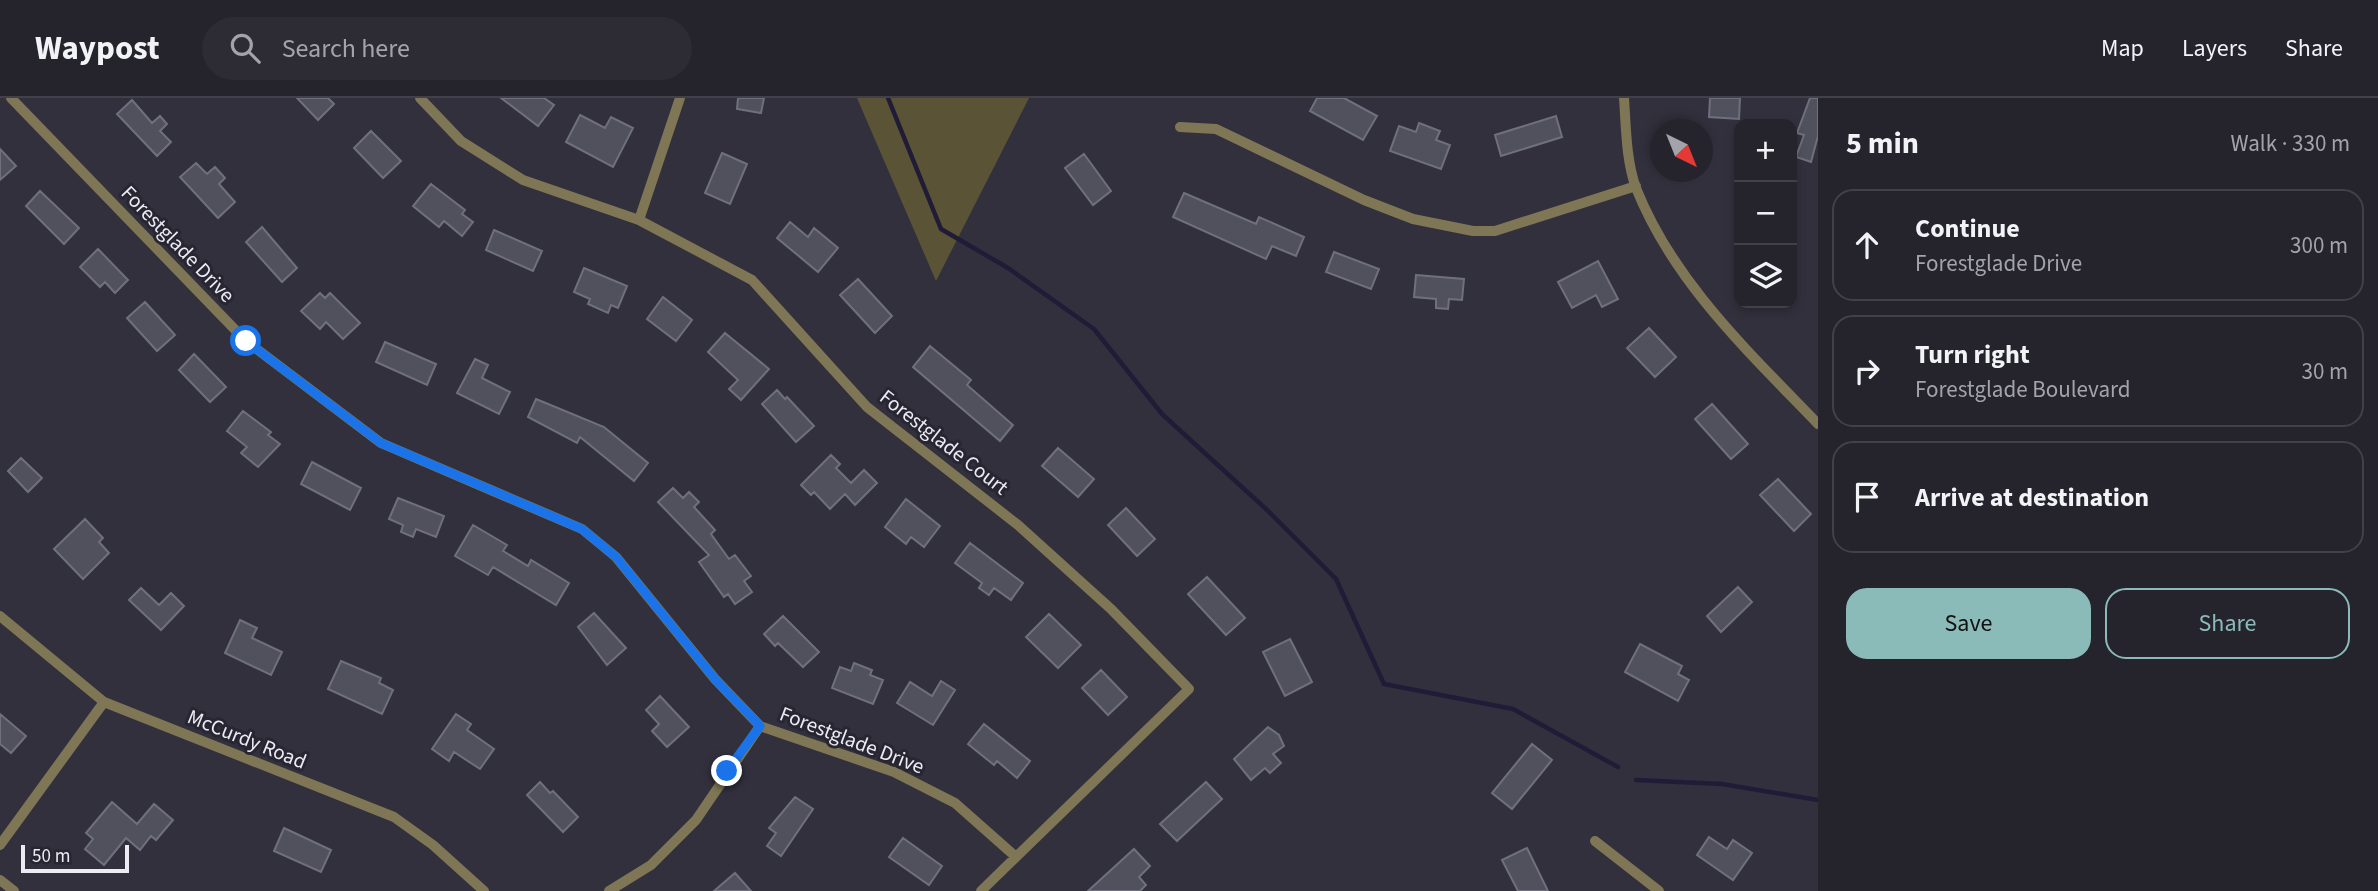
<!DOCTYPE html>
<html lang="en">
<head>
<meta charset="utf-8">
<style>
  body { margin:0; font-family:"Source Sans 3",sans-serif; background:#2d2c35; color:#f1f3f6 }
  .controls { position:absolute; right:21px; top:21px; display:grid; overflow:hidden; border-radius:14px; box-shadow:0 4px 10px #0003 }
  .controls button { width:63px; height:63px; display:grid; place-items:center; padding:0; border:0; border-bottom:2px solid #424149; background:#25242d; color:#f1f3f6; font:35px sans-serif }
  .compass { position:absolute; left:1650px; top:21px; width:63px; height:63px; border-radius:50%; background:#25242d; box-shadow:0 4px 10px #0003; rotate:137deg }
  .scale { position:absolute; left:21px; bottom:18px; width:108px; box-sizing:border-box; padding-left:7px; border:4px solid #ecebf3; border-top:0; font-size:19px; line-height:24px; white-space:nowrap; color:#ecebf3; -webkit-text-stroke:5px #272632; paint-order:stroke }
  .stop { position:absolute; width:21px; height:21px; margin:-16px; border:5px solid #1a73e8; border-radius:50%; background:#fff }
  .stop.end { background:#1a73e8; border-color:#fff; box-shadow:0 2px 7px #0008 }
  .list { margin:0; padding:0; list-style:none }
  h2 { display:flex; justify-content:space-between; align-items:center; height:91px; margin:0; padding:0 28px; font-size:30px }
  h2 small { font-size:23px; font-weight:400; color:#a3a4aa }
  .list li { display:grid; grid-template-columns:46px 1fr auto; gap:21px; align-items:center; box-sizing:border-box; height:112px; margin:0 14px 14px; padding:0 14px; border:2px solid #424149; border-radius:21px }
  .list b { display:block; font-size:26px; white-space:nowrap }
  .list p { margin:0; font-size:23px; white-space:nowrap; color:#a3a4aa }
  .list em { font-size:23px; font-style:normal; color:#a3a4aa }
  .actions { display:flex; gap:14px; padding:21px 28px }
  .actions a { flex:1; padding:16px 0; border:2px solid #8bbbb9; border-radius:21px; text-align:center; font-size:24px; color:#8bbbb9 }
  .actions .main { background:#8bbbb9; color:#111 }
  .icon { flex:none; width:38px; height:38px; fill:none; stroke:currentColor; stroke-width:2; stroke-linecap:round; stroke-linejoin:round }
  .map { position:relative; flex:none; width:1818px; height:793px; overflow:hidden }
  header { display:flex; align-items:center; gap:42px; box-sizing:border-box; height:98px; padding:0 35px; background:#25242d; border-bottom:2px solid #424149 }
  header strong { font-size:33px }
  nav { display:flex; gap:38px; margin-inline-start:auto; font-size:24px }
  .search { width:490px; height:63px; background:#2d2c35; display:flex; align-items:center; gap:18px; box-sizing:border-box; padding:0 24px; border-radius:38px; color:#a3a4aa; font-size:26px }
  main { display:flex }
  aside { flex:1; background:#25242d }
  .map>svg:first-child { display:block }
</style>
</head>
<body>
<header>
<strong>Waypost</strong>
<div class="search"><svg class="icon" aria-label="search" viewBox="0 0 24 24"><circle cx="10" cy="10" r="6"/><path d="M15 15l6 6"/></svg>Search here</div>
<nav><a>Map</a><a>Layers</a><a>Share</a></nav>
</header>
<main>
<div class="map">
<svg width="1818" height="793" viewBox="0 0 1818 793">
  <rect width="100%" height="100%" fill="#31303c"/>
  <path fill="#5b5336" d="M857,0H1029L936,183Z"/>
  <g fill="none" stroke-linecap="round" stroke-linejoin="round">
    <path stroke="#201c38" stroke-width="4.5" d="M888,0L941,131L1008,170L1094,231L1162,316L1267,412L1336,481L1384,586L1513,611L1618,669
      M1636,682L1722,686L1818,702"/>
  </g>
  <path fill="#51515d" stroke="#706f7d" stroke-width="2" d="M297,0H328L334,6L318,22Z
    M501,0H544L554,7L538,28Z
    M738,0H764L761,15L737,11Z
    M1317,0H1344L1377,18L1363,42L1310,13Z
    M1710,0H1740L1739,21L1709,19Z
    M1810,0H1818V38L1811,64L1796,59L1804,37L1797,35Z
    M132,2L152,25L160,18L167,26L160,33L171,44L157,58L117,16Z
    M580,17L605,30L611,19L633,30L613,69L566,44Z
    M1556,18L1562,39L1501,58L1495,37Z
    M1419,25L1440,33L1436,42L1450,47L1441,71L1390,53L1399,28L1416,34Z
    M371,33L401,63L383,80L354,50Z
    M0,51L16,68L0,82Z
    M722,55L747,66L730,106L705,95Z
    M1084,56L1111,93L1093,107L1065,70Z
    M196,65L207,76L215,69L225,80L219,86L235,104L218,120L180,79Z
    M431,86L465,112L462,116L473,124L462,138L444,123L439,129L413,108Z
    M40,93L79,130L64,146L26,108Z
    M1184,95L1256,126L1259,119L1304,139L1296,158L1272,148L1266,161L1173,119Z
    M790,124L808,139L814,130L838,150L818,174L777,140Z
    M262,129L297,170L282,184L246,144Z
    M494,132L542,153L533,173L486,152Z
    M98,151L128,182L115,195L105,184L100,189L80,169Z
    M1334,154L1379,171L1371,191L1326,174Z
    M1598,163L1618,201L1602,209L1596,197L1572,210L1558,184Z
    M584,170L627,188L618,210L611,207L608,215L588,206L590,201L574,194Z
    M1416,177L1464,181L1462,202L1449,201L1448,211L1436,210V201L1414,199Z
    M858,181L892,218L875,235L840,197Z
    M320,195L325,200L330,195L360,225L343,241L326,224L320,231L301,213Z
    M663,199L692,222L676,243L647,221Z
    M145,204L175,237L157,253L127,220Z
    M1649,230L1676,259L1655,279L1627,250Z
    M725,235L769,271L741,302L729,291L738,282L708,254Z
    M385,244L436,266L427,287L376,264Z
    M930,248L971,282L967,287L1013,327L1000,343L913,269Z
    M194,256L226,289L210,304L179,272Z
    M475,261L488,267L482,280L510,294L499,316L457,295Z
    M777,292L785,301L787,299L814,328L796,344L762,306Z
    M536,301L604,329L648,365L634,383L580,339L577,345L528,319Z
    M1712,306L1748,346L1731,361L1695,321Z
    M243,313L271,334L268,337L280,346L258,369L241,355L247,349L227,333Z
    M1058,350L1094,381L1078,399L1042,368Z
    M831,357L840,366L836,370L851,385L864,372L877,385L855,407L845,396L830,411L814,394L811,397L801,387Z
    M21,360L42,380L28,394L8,373Z
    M312,364L361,390L350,412L301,386Z
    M1778,381L1811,416L1794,433L1760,397Z
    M673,390L683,400L689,394L699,404L694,409L715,432L711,436L729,461L735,457L751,478L744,483L752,494L735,506L728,496L724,499L699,464L709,457L658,404Z
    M398,400L444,418L436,439L416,431L413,439L401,434L403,427L389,421Z
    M906,401L940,428L924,449L911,439L906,446L885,429Z
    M1126,410L1155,441L1137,458L1108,427Z
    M85,421L103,440L99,444L109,455L83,481L54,451Z
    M473,427L507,447L503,453L528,468L531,462L569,485L556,507L493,469L488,477L455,458Z
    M970,445L1023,485L1011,502L994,490L989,497L979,490L982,485L955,465Z
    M1207,479L1245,520L1226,537L1188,496Z
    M1738,489L1752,504L1721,534L1707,518Z
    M141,490L159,507L171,495L184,508L161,532L129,502Z
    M594,515L626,550L607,567L578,529Z
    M1049,516L1081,547L1058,570L1026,539Z
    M783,518L819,554L803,569L778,545L775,548L764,536Z
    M240,522L257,530L252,540L282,554L271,577L225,555Z
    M1290,541L1312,584L1285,598L1263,554Z
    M1640,546L1682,568L1678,576L1689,582L1678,603L1625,574Z
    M341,563L381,580L379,585L393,592L382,616L328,591Z
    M854,565L872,572L870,577L883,582L873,606L832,590L840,569L851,573Z
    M1101,572L1127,599L1108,617L1082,590Z
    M941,583L955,592L933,627L897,605L910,584L932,598Z
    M660,598L689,629L667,649L652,633L659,626L646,612Z
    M0,616L26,638L11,655L0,646Z
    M456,616L471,626L467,632L494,651L480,671L454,654L449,663L432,651Z
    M984,626L1030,663L1017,680L997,663L994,667L968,646Z
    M1268,629L1279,637L1284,648L1273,656L1281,665L1270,675L1265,670L1251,682L1234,661Z
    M1532,646L1552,662L1512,711L1492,695Z
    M540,684L550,695L553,693L578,719L563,734L527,697Z
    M1206,684L1222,701L1177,743L1160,726Z
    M795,699L813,711L781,758L767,748L776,735L769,730Z
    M112,704L137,726L154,706L173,722L156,742L151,738L140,752L126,740L104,767L85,751L93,741L86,735Z
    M284,730L331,752L321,774L274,753Z
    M1709,739L1727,751L1733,742L1752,755L1733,782L1697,757Z
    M903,740L942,768L929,787L889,759Z
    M1527,750L1548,793H1518L1502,762Z
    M1134,751L1150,768L1139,779L1146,787L1140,793H1088Z
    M735,775L751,793H714Z"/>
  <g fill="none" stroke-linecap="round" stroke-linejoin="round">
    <path stroke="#7e7654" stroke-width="10" d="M11,0L246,243L381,345L582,431L616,459L715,581L760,628L894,674L955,705L1016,759
      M420,0L461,43L523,82L639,122L752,182L867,309L1018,427L1111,511L1189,591L981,793
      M1624,0C1626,29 1626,62 1636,90C1674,185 1749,254 1818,326
      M1180,29L1216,31L1364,102L1413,121L1473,133H1495L1636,88
      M639,122L680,0
      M0,518L104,604L394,719L433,747L484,793
      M1595,743L1659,793
      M0,747L104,604
      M0,782L14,793
      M609,793L651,767L696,722L760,628"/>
  </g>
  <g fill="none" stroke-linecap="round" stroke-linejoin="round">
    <path stroke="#1a73e8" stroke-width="9" d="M246,243L381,345L582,431L616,459L715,581L760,628L727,673"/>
  </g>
  <g text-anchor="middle" stroke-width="6" stroke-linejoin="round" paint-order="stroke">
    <g font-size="21" fill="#ecebf3" stroke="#272632">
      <text transform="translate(178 146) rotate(46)" y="7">Forestglade Drive</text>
      <text transform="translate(944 344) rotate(38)" y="7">Forestglade Court</text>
      <text transform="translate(247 641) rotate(22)" y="7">McCurdy Road</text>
      <text transform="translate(852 642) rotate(21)" y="7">Forestglade Drive</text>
    </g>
  </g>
</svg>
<div class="controls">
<button>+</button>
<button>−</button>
<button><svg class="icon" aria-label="layers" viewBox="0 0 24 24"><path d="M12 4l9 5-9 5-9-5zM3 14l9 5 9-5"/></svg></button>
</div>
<svg class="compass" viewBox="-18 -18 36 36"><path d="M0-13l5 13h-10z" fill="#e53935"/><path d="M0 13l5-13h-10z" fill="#a3a4aa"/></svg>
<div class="scale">50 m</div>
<div class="stop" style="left:246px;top:243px"></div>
<div class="stop end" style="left:727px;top:673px"></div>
</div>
<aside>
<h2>5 min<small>Walk · 330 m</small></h2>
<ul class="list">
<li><svg class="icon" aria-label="ahead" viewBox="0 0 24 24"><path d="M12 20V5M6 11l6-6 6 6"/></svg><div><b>Continue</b><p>Forestglade Drive</p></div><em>300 m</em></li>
<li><svg class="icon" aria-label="right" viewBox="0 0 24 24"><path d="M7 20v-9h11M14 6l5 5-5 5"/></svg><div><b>Turn right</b><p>Forestglade Boulevard</p></div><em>30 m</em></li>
<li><svg class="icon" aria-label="arrive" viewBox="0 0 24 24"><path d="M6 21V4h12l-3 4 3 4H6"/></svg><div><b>Arrive at destination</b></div></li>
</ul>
<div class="actions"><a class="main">Save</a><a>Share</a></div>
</aside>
</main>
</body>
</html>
